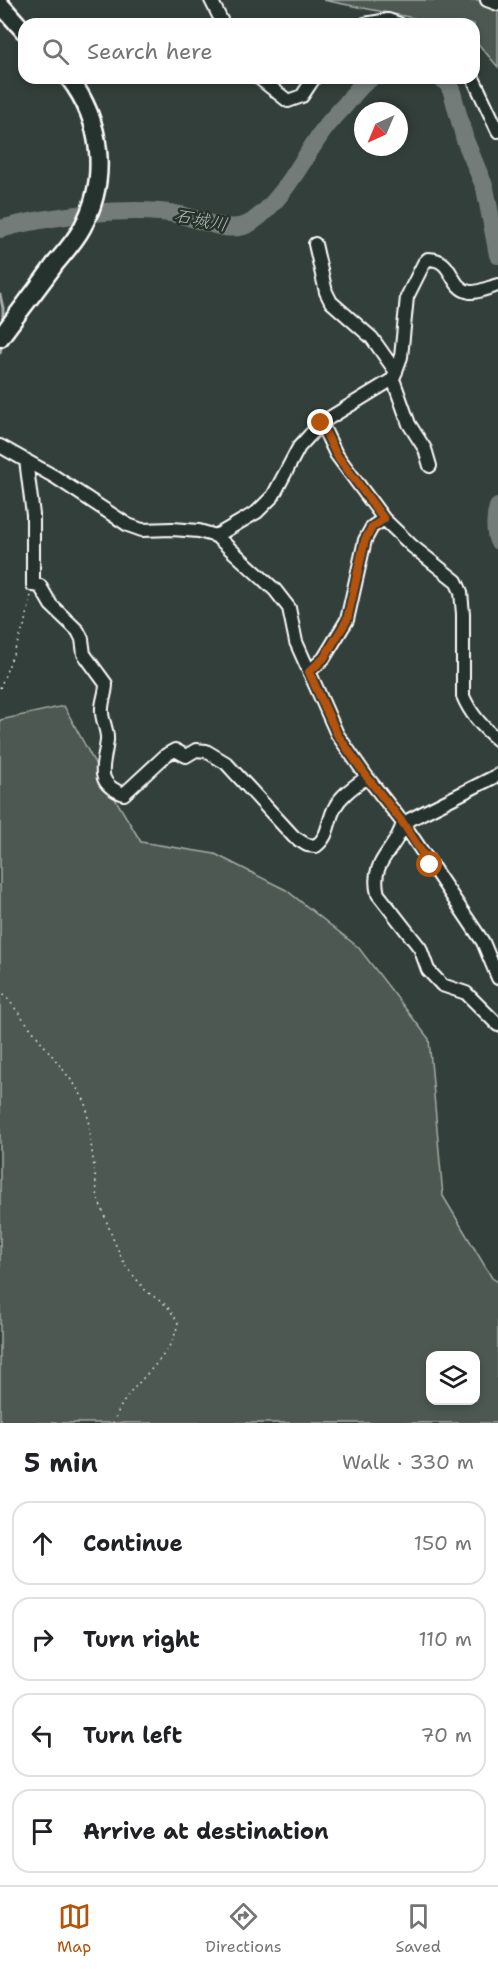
<!DOCTYPE html>
<html lang="en">
<head>
<meta charset="utf-8">
<style>
  body { margin:0; font-family:"Shantell Sans","Klee One",sans-serif; background:#f6f6f6; color:#202124 }
  .controls { position:absolute; right:18px; bottom:18px; display:grid; overflow:hidden; border-radius:12px; box-shadow:0 3px 9px #0003 }
  .controls button { width:54px; height:54px; display:grid; place-items:center; padding:0; border:0; border-bottom:2px solid #e0e0e0; background:#fff; color:#202124; font:30px sans-serif }
  .compass { position:absolute; left:354px; top:102px; width:54px; height:54px; border-radius:50%; background:#fff; box-shadow:0 3px 9px #0003; rotate:224deg }
  .stop { position:absolute; width:18px; height:18px; margin:-14px; border:4px solid #b45309; border-radius:50%; background:#fff }
  .stop.end { background:#b45309; border-color:#fff; box-shadow:0 2px 6px #0008 }
  .list { margin:0; padding:0; list-style:none }
  h2 { display:flex; justify-content:space-between; align-items:center; height:78px; margin:0; padding:0 24px; font-size:26px }
  h2 small { font-size:20px; font-weight:400; color:#757577 }
  .list li { display:grid; grid-template-columns:39px 1fr auto; gap:18px; align-items:center; box-sizing:border-box; height:84px; margin:0 12px 12px; padding:0 12px; border:2px solid #e0e0e0; border-radius:18px }
  .list b { display:block; font-size:22px; white-space:nowrap }
  .list em { font-size:20px; font-style:normal; color:#757577 }
  .icon { flex:none; width:33px; height:33px; fill:none; stroke:currentColor; stroke-width:2; stroke-linecap:round; stroke-linejoin:round }
  .map { position:relative; flex:none; width:498px; height:1423px; overflow:hidden }
  .search { position:absolute; background:#fff; box-shadow:0 3px 9px #0003; left:18px; right:18px; top:18px; height:66px; display:flex; align-items:center; gap:15px; box-sizing:border-box; padding:0 21px; border-radius:18px; color:#757577; font-size:22px }
  .sheet { height:462px; background:#fff }
  nav { display:flex; justify-content:space-around; align-items:center; box-sizing:border-box; height:84px; border-top:2px solid #e0e0e0; background:#fff; font-size:16px; color:#757577 }
  nav a { display:grid; justify-items:center; gap:3px }
  nav .on { color:#b45309 }
  .map>svg:first-child { display:block }
</style>
</head>
<body>
<div class="map">
<svg width="498" height="1423" viewBox="0 0 498 1423">
  <rect width="100%" height="100%" fill="#333f3a"/>
  <filter id="ink" filterUnits="userSpaceOnUse"><feTurbulence type="fractalNoise" baseFrequency=".0167" numOctaves="2"/><feDisplacementMap in="SourceGraphic" scale="12" xChannelSelector="R" yChannelSelector="G"/><feConvolveMatrix kernelMatrix="1 2 1 2 8 2 1 2 1" color-interpolation-filters="sRGB"/></filter>
  <g filter="url(#ink)">
    <path fill="#4d5853" stroke="#a6aca9" stroke-width="1.5" fill-rule="evenodd" d="M323,0H498V67L474,39V24H444Z
      M64,706L105,782L141,842L215,854L286,890L358,947L429,1039L443,1196L492,1278L498,1282V1423H0V720ZM430,1356H476V1400H430Z"/>
    <g fill="none" stroke-linecap="round" stroke-linejoin="round">
      <path stroke="#abb0ae" stroke-width="3" d="M0,295L3,308V321
        M0,353L2,343"/>
      <path stroke="#737b78" stroke-width="18" d="M441,78L448,84L452,92L465,140L485,188L498,255
        M0,229C48,216 132,205 181,215C203,220 231,236 252,222C283,200 301,162 322,132C329,122 338,113 346,104C354,94 360,85 371,78
        M498,507C495,517 494,531 498,541"/>
      <defs>
        <path id="street" d="M211,0L223,24
          M487,0L498,4
          M365,24L388,20L399,24
          M259,78L288,101L302,96L314,78
          M473,78L498,131
          M315,244L326,292L331,302L372,338L396,372
          M393,379L409,424L425,449L430,466
          M321,423L336,454L384,519L412,546L456,581L461,592L463,614V696C470,713 483,728 498,740
          M0,446L55,477L128,525L142,530L172,529L199,531L216,536L275,590L289,608L296,642L337,734L367,777L403,823L483,942L498,978
          M26,460L33,515V585L40,586L51,605L78,631L82,639L84,654L106,684C106,694 101,703 102,712C102,721 108,731 107,740C105,764 92,783 124,794L166,755L175,750L186,756L196,750L206,751L226,763L294,837L307,845L316,846C330,835 327,822 335,807C342,794 355,786 367,777
          M216,536L257,512L273,496L299,447L321,423L393,379L401,357L407,297L424,263L428,259C455,259 448,288 470,292C478,293 490,287 498,285
          M309,672L324,658L347,620L365,540L372,527L384,519
          M403,823C396,852 369,860 378,894L420,948L428,970L442,985L466,993L498,1025
          M403,823L498,775"/>
        <path id="secondary" d="M0,4L24,31
          M0,338C18,313 37,289 55,264C64,253 75,241 82,228C109,179 102,121 69,78"/>
      </defs>
      <use href="#street" stroke="#fff" stroke-width="16"/>
      <use href="#secondary" stroke="#fff" stroke-width="21"/>
      <path stroke="#fff" stroke-width="1.5" stroke-dasharray="1.5 4.5" stroke-linecap="butt" d="M0,688L26,621L31,595
        M0,989L75,1085L86,1103L98,1199L114,1241L125,1265L146,1291L167,1306L178,1322C173,1357 138,1377 121,1406C118,1411 116,1417 113,1423"/>
      <use href="#street" stroke="#26332d" stroke-width="12"/>
      <use href="#secondary" stroke="#26332d" stroke-width="16"/>
    </g>
  </g>
  <g fill="none" stroke-linecap="round" stroke-linejoin="round" filter="url(#ink)">
    <path stroke="#b45309" stroke-width="8" d="M321,423L336,454L384,519L372,527L365,540L347,620L324,658L309,672L337,734L367,777L403,823L430,865"/>
  </g>
  <g text-anchor="middle" stroke-width="5" stroke-linejoin="round" paint-order="stroke">
    <g font-size="18" font-style="italic" fill="#b9bdbc" stroke="#26332d">
      <text transform="translate(201 220) rotate(11)" y="6">石城川</text>
    </g>
  </g>
</svg>
<div class="controls">
<button><svg class="icon" aria-label="layers" viewBox="0 0 24 24"><path d="M12 4l9 5-9 5-9-5zM3 14l9 5 9-5"/></svg></button>
</div>
<svg class="compass" viewBox="-18 -18 36 36"><path d="M0-13l5 13h-10z" fill="#e53935"/><path d="M0 13l5-13h-10z" fill="#757577"/></svg>
<div class="stop" style="left:430px;top:865px"></div>
<div class="stop end" style="left:321px;top:423px"></div>
<div class="search"><svg class="icon" aria-label="search" viewBox="0 0 24 24"><circle cx="10" cy="10" r="6"/><path d="M15 15l6 6"/></svg>Search here</div>
</div>
<section class="sheet">
<h2>5 min<small>Walk · 330 m</small></h2>
<ul class="list">
<li><svg class="icon" aria-label="ahead" viewBox="0 0 24 24"><path d="M12 20V5M6 11l6-6 6 6"/></svg><div><b>Continue</b></div><em>150 m</em></li>
<li><svg class="icon" aria-label="right" viewBox="0 0 24 24"><path d="M7 20v-9h11M14 6l5 5-5 5"/></svg><div><b>Turn right</b></div><em>110 m</em></li>
<li><svg class="icon" aria-label="left" viewBox="0 0 24 24"><path d="M17 20v-9H6M10 6l-5 5 5 5"/></svg><div><b>Turn left</b></div><em>70 m</em></li>
<li><svg class="icon" aria-label="arrive" viewBox="0 0 24 24"><path d="M6 21V4h12l-3 4 3 4H6"/></svg><div><b>Arrive at destination</b></div></li>
</ul>
</section>
<nav>
<a class="on"><svg class="icon" aria-label="map" viewBox="0 0 24 24"><path d="M3 6l6-2 6 2 6-2v14l-6 2-6-2-6 2zM9 4v14M15 6v14"/></svg>Map</a>
<a><svg class="icon" aria-label="directions" viewBox="0 0 24 24"><path d="M12 3l9 9-9 9-9-9zM9 14v-3h6M13 9l2 2-2 2"/></svg>Directions</a>
<a><svg class="icon" aria-label="saved" viewBox="0 0 24 24"><path d="M7 4h10v16l-5-4-5 4z"/></svg>Saved</a>
</nav>
</body>
</html>
